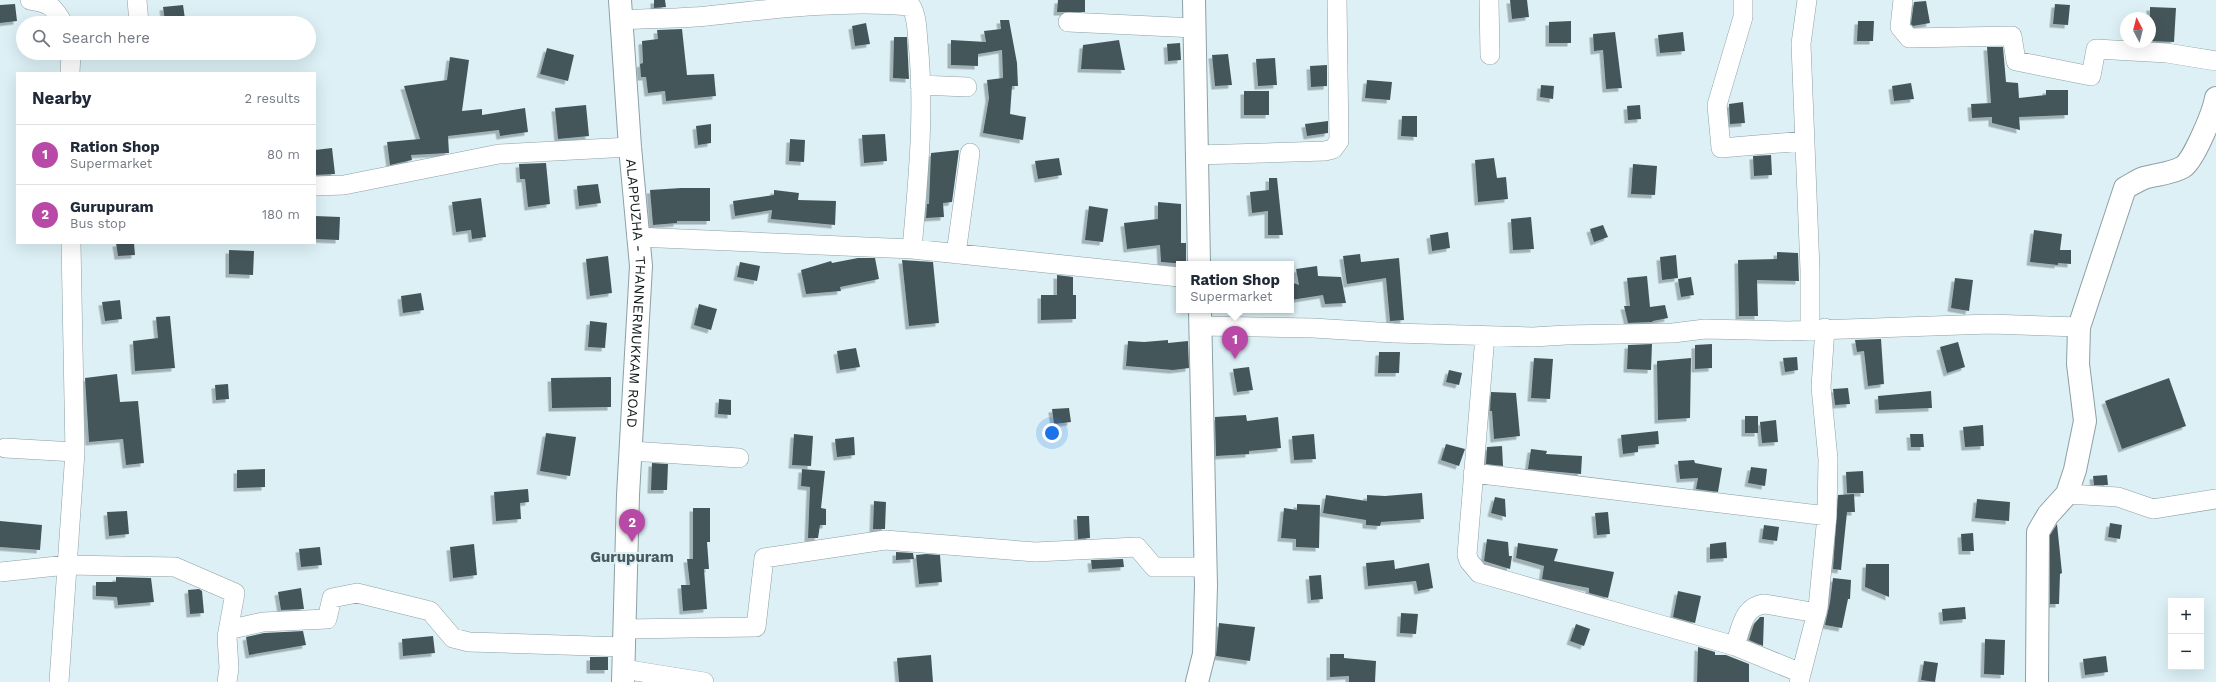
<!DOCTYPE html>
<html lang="en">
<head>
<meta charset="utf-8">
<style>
  body { margin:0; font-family:"Work Sans",sans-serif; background:#f2f2f3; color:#1f2937 }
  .controls { position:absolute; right:12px; bottom:12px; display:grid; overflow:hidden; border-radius:0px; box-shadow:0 4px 16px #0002 }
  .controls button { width:36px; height:36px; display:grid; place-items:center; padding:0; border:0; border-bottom:1px solid #e0e1e3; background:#fff; color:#1f2937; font:20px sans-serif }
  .compass { position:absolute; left:2120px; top:12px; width:36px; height:36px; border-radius:50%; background:#fff; box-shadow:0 4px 16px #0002; rotate:353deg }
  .you { position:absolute; left:1052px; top:433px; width:14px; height:14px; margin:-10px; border:3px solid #fff; border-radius:50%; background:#1a73e8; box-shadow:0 0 0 6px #1a73e833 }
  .badge { display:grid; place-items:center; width:26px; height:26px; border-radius:50%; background:#b949a6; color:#fff; font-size:13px; font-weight:700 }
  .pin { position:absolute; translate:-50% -33px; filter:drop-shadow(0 1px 2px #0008) }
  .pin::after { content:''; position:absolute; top:21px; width:14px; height:12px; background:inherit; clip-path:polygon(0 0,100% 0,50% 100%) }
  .popup { position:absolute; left:1176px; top:261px; width:118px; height:52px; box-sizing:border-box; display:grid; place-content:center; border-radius:0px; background:#fff; filter:drop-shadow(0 1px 3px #0005); font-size:13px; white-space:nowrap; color:#747a83 }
  .popup b { font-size:15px; color:#1f2937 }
  .popup::after { content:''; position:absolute; left:50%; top:100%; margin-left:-8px; border:8px solid transparent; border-top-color:#fff }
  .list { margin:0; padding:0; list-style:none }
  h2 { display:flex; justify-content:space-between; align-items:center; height:52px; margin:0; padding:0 16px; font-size:17px }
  h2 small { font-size:13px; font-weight:400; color:#747a83 }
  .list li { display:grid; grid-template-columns:26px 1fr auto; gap:12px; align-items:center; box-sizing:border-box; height:60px; padding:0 16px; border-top:1px solid #e0e1e3 }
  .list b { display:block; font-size:15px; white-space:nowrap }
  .list p { margin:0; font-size:13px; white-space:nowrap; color:#747a83 }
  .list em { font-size:13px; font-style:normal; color:#747a83 }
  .icon { flex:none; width:22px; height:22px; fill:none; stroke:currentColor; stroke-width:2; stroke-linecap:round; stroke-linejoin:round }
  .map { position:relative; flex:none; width:2216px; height:682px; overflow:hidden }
  .search { position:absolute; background:#fff; box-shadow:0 4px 16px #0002; left:16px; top:16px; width:300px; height:44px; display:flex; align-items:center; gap:10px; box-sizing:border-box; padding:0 14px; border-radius:22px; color:#747a83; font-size:15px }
  .panel { position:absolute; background:#fff; box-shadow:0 4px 16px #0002; left:16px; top:72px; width:300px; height:172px; border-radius:0px }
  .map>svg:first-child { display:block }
</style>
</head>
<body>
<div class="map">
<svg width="2216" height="682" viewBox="0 0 2216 682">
  <defs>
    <filter id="shadow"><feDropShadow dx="-3.5" dy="3.5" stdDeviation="0" flood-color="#0004"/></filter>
  </defs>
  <rect width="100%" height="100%" fill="#dcf0f5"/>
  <path fill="#45575a" filter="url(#shadow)" d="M654,0H665L666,7L654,8Z
    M1058,0H1085V12H1057Z
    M1510,0H1527L1529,17L1512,19Z
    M1926,1L1930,23L1913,26L1911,24L1914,2Z
    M15,4L17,21L0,23V5Z
    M2055,4L2070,5L2068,25L2053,24Z
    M183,5L185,19L165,21L163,7Z
    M2150,7L2176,8L2174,42L2150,41Z
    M1000,20H1009L1017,63L1018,86H1012L1010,114L1026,117L1023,140L983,133L989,98L987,80L1003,78L1002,50L978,54V66L951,65V40L986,42L984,31L1001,29Z
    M1571,21V43H1549V22Z
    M1858,21H1874L1873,41H1857Z
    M866,23L870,44L855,46L852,26Z
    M682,29L687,75L714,74L716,96L666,101L665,91L648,93L646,77H641L640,64L643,63L642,41L658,39L657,30Z
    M1615,32L1622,88L1606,89L1603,50L1594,51L1593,34Z
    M1683,32L1685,51L1660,53L1658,35Z
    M894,37H907L909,79L893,78Z
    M1119,40L1125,70L1081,69L1083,45Z
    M1180,43L1181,60L1168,61L1167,44Z
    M1987,47H2003L2006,82L2018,83L2019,98L2046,95V90H2068V115L2019,117L2020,130L1992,123V117L1972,118L1971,104L1991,103Z
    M547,48L574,55L568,81L540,74Z
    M1228,54L1232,85L1215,86L1212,55Z
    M450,57L469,60L462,111L482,109V115L525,108L528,132L500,136L499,130L448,136L449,153L411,155L412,160L390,165L387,142L420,139L404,86L447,80Z
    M1275,58L1277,85L1258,86L1256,59Z
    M1327,65V86L1311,87L1310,66Z
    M1367,80L1392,82L1390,100L1365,98Z
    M1911,83L1914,99L1894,101L1892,86Z
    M1541,85L1554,86L1553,99L1540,97Z
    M1244,91H1269V115H1244Z
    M1743,102L1745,123L1730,124L1729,104Z
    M586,105L589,136L558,139L555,108Z
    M1640,105L1641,119L1628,120L1627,106Z
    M1402,116H1417V137L1401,136Z
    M1328,121V133L1307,136L1305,124Z
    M711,124V143L698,145L696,126Z
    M885,134L887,161L864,163L862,135Z
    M790,139L805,140L804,162L789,161Z
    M332,148L335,174L315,175V150Z
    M959,150L952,202L943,203L944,217L926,218L927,204H929L931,153Z
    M1771,155L1772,175L1754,176L1753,156Z
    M1059,158L1062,175L1038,179L1035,161Z
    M1494,158L1497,178L1506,177L1508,199L1478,202L1475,160Z
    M546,163L550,204L528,207L525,179H520L519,164Z
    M1633,164L1657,166L1655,195L1631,194Z
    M1269,178H1277L1283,235H1268V211L1252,213L1250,192L1269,190Z
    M598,184L601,203L579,206L577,186Z
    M681,188H710V221H677V223L653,225L650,190Z
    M774,190L799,193L798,200L836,201L835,225L771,219L772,210L735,216L733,201L774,195Z
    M481,198L486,237L472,239L471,230L456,232L452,202Z
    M1158,202L1181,204V243H1186V264L1161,262L1160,245L1127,249L1124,223L1158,219Z
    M1089,206L1108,209L1103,242L1085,240Z
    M315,216L340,217L339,240L315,239Z
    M1531,217L1534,249L1513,250L1511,219Z
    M1603,225L1608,237L1594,242L1590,229Z
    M2034,230L2062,234L2060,250H2071V264L2058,263V265L2030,262Z
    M1448,232L1450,248L1432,251L1430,235Z
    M116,243H134L135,255L118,256Z
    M229,250L254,251L253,275L229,274Z
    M1777,252L1798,253L1799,281L1757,280L1758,316H1739L1738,260L1777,259Z
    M1360,254L1361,262L1399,258L1404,320L1390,321L1386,278L1347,284L1343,256Z
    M1676,255L1678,278L1662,280L1660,257Z
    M608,256L612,293L590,296L586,259Z
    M858,258H875L879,279L840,287L841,291L806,294L801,270L831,261L832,263Z
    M902,260L933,262L939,323L909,326Z
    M740,262L760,266L757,281L737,277Z
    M1317,266L1318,276L1341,277L1346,303L1325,304L1323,295L1291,300V282L1299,285L1296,269Z
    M1057,275L1073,277V295H1076V319L1041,320V295H1057Z
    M1647,276L1650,307L1665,305L1668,318L1653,321L1652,322L1628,323L1624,306H1630L1627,278Z
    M1691,277L1694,295L1681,297L1678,279Z
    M1955,278L1973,280L1969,311L1951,308Z
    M421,293L424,310L403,313L401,296Z
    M120,300L122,319L105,321L102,302Z
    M699,304L717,309L711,330L694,325Z
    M170,316L175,368L135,371L133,341L158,338L156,317Z
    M590,321L607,323L605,348L588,347Z
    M1881,339L1884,384L1868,386L1864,351L1857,352L1855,340Z
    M1168,340V343L1188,341L1189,368L1173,370L1126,366L1128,341L1144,342Z
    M1958,342L1965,367L1947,373L1940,347Z
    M1652,344L1651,370L1627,369L1628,345Z
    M1712,344V368L1695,369V345Z
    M856,348L860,367L840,370L837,351Z
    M1379,352H1400L1399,373H1378Z
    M1797,357L1798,370L1785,372L1783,358Z
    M1534,358L1553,359L1550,399L1531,398Z
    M1691,358L1690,418L1658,420L1657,361Z
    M1249,367L1253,390L1237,392L1233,369Z
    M1449,370L1462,373L1459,385L1446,382Z
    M117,374L120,402L138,401L144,463L126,465L123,439L89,442L85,378Z
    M611,377V407L552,408L551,378Z
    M2169,378L2186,426L2122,449L2105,401Z
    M228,384L229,399L216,400L215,385Z
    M1848,388L1850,404L1835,405L1833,389Z
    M1931,391L1932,408L1879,410L1878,396Z
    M1491,392L1516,393L1520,436L1494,439L1492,411H1490Z
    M719,399L731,400V415L718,414Z
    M1069,408L1071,422L1054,424L1052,409Z
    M1246,415L1247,421L1278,417L1281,448L1249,451V454L1216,456L1215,417Z
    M1745,416H1758V433H1745Z
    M1776,420L1778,442L1762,443L1760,422Z
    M1983,425L1984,446L1965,447L1963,427Z
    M1658,431L1659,444L1638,446V452L1623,454L1621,435Z
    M546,433L576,437L570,476L540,471Z
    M794,434L813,436L811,466L792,465Z
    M1314,434L1316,459L1294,460L1292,436Z
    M1910,434H1923L1924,447H1911Z
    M854,437L855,455L837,457L835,439Z
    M1446,444L1465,449L1459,466L1441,460Z
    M1502,446L1503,466L1486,464L1487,447Z
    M1531,449L1547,451L1546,454L1582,456L1581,474L1528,469Z
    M1694,460L1695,463L1722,468L1718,492L1696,489L1698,478L1680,479L1678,461Z
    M652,463L668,464L667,490H651Z
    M1751,467L1767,469L1765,486L1748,483Z
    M265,469V487L237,488V470Z
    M802,469L825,471L821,508L826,509V525H820L818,538H808L810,487L801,486Z
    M1863,471L1864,493H1847L1846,472Z
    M2107,475L2108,485H2094L2093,476Z
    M528,489L529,502L520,503L521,519L496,521L494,492Z
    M1422,493L1424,519L1381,522L1380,526L1366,525V520L1323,513L1326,495L1367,501V495L1385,496Z
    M1854,494L1855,512H1847L1841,570L1833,569L1838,495Z
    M1495,497L1505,499L1506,517L1491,513Z
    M1977,499L2010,502L2009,521L1975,518Z
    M874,501L886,502L885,529H873Z
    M1297,504L1320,505L1319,548L1296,547V539L1281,538L1284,508L1297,510Z
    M693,508H710V542H707L709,569H704L707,609L683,611L681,585H690L687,559H693Z
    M127,511L129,534L109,536L107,512Z
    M1608,512L1610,534L1597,535L1595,513Z
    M1077,516H1089L1090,538L1078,539Z
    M0,521L42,525L40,550L0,547Z
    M2110,523L2122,525L2120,539L2108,537Z
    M2057,524L2062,573L2060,574L2059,604H2050V535Z
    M1764,525L1779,527L1777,541L1762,539Z
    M1973,533L1974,551H1962L1961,534Z
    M1487,539L1508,542L1509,556H1512L1510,569L1484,561Z
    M1726,542L1727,558L1710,559V544Z
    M1518,543L1558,549L1554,561L1614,572L1608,598L1589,593V588L1542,579L1544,566L1516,558Z
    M474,544L477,575L453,578L450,547Z
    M320,547L322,565L301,567L299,549Z
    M896,552L913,553L914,559L896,560Z
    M926,554L940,555L942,582L919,584L916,555Z
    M1123,559L1124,567L1092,569L1091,560Z
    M1394,560L1395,569L1429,563L1433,588L1418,591L1416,581L1368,586L1366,563Z
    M1866,564H1889V597L1865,587Z
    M1321,575L1323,599L1311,600L1309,576Z
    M116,577L151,578L154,602L118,605L117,597L96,596V582H116Z
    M1833,578L1851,580L1850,599H1848L1842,628L1825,625L1830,602Z
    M301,588L304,609L281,610L278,592Z
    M199,589L202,591L204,613L190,614L188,590Z
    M1678,591L1701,596L1695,623L1673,617Z
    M1965,607L1966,619L1943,621L1942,609Z
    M1401,613L1418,614L1416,634L1400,633Z
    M1760,617H1764L1763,646L1749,640L1754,624Z
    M1219,623L1255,627L1250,661L1216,656Z
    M1576,624L1590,629L1584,646L1570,641Z
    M303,631L306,645L249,655L246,637L264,633Z
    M433,636L435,653L403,656L402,639Z
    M1985,639L2005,640L2004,675L1984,674Z
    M1698,647L1715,652V655H1726L1749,664V682H1697Z
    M1330,654H1344V658L1376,661L1375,682H1349V676L1330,677Z
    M931,655L933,682H899L897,658Z
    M2106,656L2108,672L2085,675L2083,659Z
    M590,657H608V670H590Z
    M1924,661L1938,663L1935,682L1921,680Z"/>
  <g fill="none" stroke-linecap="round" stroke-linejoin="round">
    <defs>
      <path id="minor" d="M30,0C50,3 53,6 63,23
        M137,0L139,23
        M1489,0L1490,55
        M1743,0V17L1717,105L1721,148L1805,141
        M1807,0L1801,44L1810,270V329
        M1903,0L1900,27L1909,38L2012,36L2016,61L2091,76L2096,49L2167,53L2216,61
        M622,20C653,18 685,19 716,15C779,8 848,0 911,6C917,16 917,30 918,42C925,111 918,181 912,249
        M1068,22L1195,28
        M70,73L71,53
        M920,85L967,87
        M1197,155L1325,151L1333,149L1339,141L1337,0
        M315,186L344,185L499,154L630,147
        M637,237L912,249L1179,277
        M956,254L970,153
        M1200,326L1313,328L1394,333L1533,337L1566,335L1673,333L1705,329L1788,331L1990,324L2079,327
        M1485,336L1467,555L1469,561L1479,573L1735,646C1741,628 1743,606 1765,604L1817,613
        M5,448L75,452
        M631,451L739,458
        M1473,473L1827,516
        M2067,494L2118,497L2153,509L2216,499
        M0,572L67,565L175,567L235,593L227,637L229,668L227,682
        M625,629L756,627L764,558L885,540L1035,552L1137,547L1154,567H1205
        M228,630L263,622L327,619L332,598L357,593L430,611L453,638L469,642L624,647
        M1735,646L1801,673
        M623,669L704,682
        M59,682L75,452L71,243
        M1799,682L1818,608L1827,516L1828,459L1821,387L1825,328"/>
      <path id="tertiary" d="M2037,682L2038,532L2048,515L2067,494L2075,470L2085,421L2078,364L2079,327L2125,188C2131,185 2138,180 2144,178C2157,174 2171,174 2183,167C2194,160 2214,111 2216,98"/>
      <path id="secondary" d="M1194,0L1199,264
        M1197,682L1204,654L1206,586L1200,310"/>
      <g id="primary">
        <path id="s1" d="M620,0L630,147L641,266L628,495L623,682"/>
      </g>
    </defs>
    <use href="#minor" stroke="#8da0a4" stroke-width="20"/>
    <use href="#tertiary" stroke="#8da0a4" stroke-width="24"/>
    <use href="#secondary" stroke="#8da0a4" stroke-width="24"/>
    <use href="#primary" stroke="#8da0a4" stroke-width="24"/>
    <use href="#minor" stroke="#fff" stroke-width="19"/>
    <use href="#tertiary" stroke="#fff" stroke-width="22"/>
    <use href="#secondary" stroke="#fff" stroke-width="22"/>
    <use href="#primary" stroke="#fff" stroke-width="22"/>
  </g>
  <g text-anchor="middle" stroke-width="4" stroke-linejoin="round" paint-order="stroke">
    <g font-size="14" fill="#12191a" stroke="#dcf0f5">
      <text dy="5" stroke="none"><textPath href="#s1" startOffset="294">ALAPPUZHA - THANNERMUKKAM ROAD</textPath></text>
    </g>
    <g font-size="15" font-weight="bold" fill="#495b5f" stroke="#dcf0f5">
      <text x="632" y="562">Gurupuram</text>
    </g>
  </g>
</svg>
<div class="controls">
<button>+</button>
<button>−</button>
</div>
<svg class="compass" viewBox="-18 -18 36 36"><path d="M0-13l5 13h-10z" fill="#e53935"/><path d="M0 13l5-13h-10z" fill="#747a83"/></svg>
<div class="you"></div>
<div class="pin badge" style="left:1235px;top:359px">1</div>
<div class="popup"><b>Ration Shop</b>Supermarket</div>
<div class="pin badge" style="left:632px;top:542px">2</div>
<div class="search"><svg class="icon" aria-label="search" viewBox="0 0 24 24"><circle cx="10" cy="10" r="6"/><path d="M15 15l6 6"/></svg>Search here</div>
<section class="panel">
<h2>Nearby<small>2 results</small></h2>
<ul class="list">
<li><span class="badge">1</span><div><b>Ration Shop</b><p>Supermarket</p></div><em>80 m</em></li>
<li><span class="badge">2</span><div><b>Gurupuram</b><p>Bus stop</p></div><em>180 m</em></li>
</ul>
</section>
</div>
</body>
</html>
